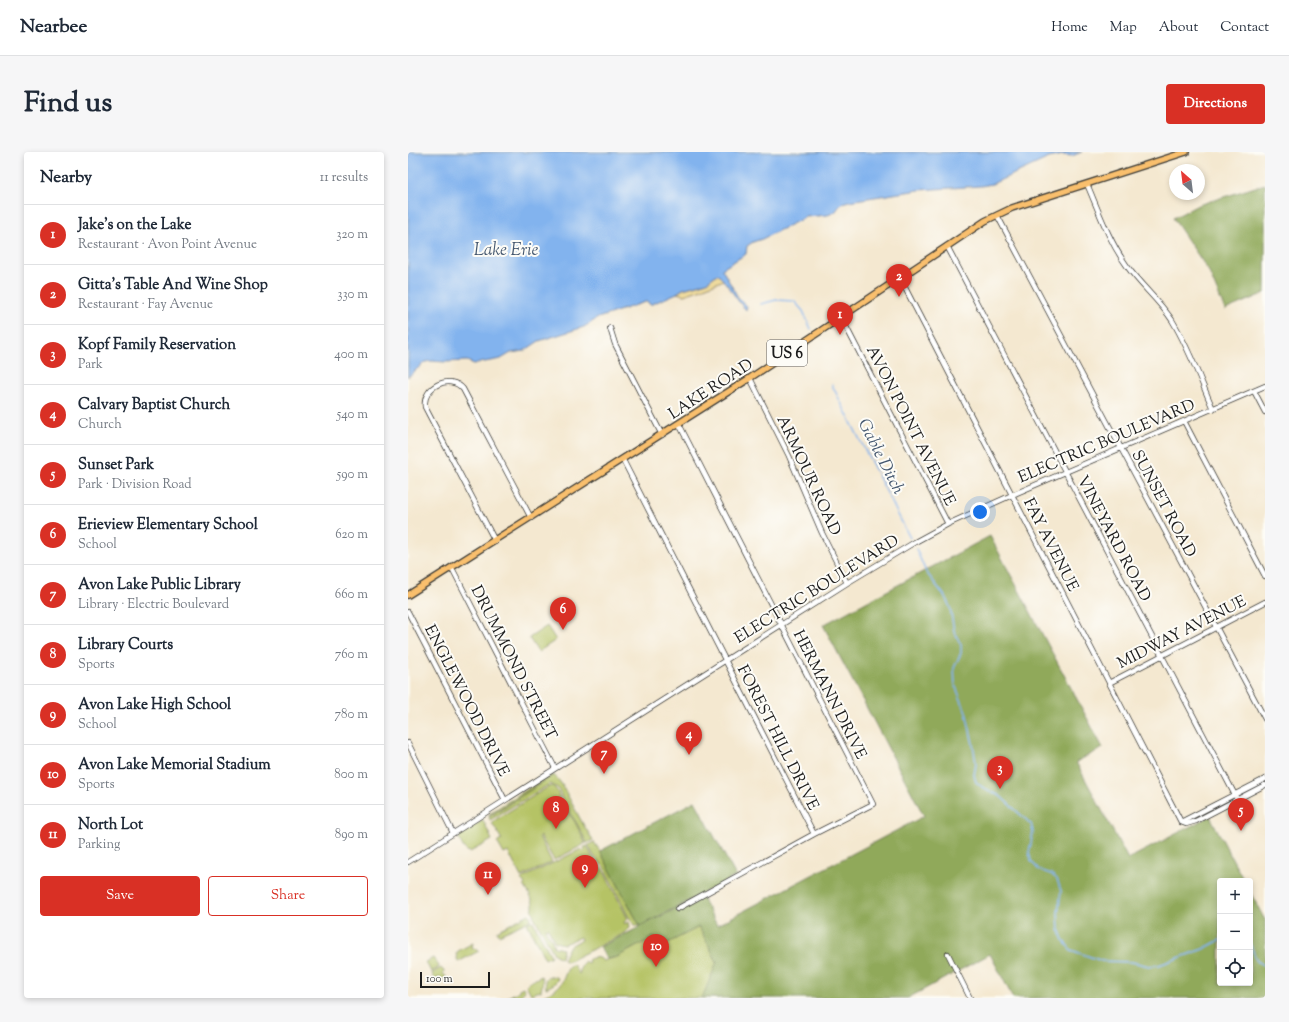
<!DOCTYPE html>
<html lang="en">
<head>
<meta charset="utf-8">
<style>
  body { margin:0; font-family:"Sorts Mill Goudy",serif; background:#f6f6f7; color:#1f2937 }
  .controls { position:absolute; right:12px; bottom:12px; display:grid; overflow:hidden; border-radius:4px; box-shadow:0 2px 6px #0003 }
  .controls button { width:36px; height:36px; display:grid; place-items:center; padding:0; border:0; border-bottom:1px solid #e0e1e3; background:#fff; color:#1f2937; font:20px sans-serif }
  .compass { position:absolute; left:761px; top:12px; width:36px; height:36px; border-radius:50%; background:#fff; box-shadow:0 2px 6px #0003; rotate:332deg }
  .scale { position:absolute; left:12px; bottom:10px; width:70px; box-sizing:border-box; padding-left:4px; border:2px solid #1c1c1c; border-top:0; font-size:11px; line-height:14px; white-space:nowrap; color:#1c1c1c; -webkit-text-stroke:3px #fdfcf7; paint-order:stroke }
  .you { position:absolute; left:572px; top:360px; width:14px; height:14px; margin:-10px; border:3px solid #fff; border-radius:50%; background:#1a73e8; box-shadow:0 0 0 6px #1a73e833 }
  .badge { display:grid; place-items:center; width:26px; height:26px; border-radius:50%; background:#d93025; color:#fff; font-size:13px; font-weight:700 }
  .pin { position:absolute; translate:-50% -33px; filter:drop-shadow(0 1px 2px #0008) }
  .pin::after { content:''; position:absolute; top:21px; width:14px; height:12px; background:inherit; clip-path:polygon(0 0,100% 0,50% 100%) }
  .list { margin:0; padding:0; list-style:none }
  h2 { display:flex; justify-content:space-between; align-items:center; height:52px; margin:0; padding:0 16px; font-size:17px }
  h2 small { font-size:13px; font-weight:400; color:#747a83 }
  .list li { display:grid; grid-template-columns:26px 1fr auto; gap:12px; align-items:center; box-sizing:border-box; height:60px; padding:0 16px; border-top:1px solid #e0e1e3 }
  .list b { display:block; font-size:15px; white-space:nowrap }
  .list p { margin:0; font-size:13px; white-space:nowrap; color:#747a83 }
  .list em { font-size:13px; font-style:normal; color:#747a83 }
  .actions { display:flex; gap:8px; padding:12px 16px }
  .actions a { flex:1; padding:9px 0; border:1px solid #d93025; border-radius:4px; text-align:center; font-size:14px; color:#d93025 }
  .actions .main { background:#d93025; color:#fff }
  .icon { flex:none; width:22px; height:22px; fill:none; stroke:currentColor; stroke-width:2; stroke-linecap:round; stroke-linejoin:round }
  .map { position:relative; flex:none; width:857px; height:846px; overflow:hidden; border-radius:4px }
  header { display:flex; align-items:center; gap:24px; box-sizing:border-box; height:56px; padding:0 20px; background:#fff; border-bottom:1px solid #e0e1e3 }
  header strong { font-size:19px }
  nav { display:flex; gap:22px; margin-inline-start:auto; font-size:14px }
  .intro { display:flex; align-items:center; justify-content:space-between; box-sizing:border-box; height:96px; padding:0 24px }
  h1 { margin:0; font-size:28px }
  .button { padding:10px 18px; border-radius:4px; background:#d93025; color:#fff; font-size:14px; font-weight:700 }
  main { display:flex; gap:24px; padding:0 24px }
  aside { flex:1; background:#fff; border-radius:4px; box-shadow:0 2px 6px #0003 }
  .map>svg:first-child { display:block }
</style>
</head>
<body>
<header>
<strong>Nearbee</strong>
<nav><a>Home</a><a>Map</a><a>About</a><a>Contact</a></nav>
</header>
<div class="intro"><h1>Find us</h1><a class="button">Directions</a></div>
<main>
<aside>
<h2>Nearby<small>11 results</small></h2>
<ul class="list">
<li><span class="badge">1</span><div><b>Jake's on the Lake</b><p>Restaurant · Avon Point Avenue</p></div><em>320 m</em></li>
<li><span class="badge">2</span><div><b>Gitta's Table And Wine Shop</b><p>Restaurant · Fay Avenue</p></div><em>330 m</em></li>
<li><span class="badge">3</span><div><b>Kopf Family Reservation</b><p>Park</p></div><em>400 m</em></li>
<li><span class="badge">4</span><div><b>Calvary Baptist Church</b><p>Church</p></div><em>540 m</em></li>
<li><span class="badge">5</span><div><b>Sunset Park</b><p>Park · Division Road</p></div><em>590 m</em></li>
<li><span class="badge">6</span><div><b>Erieview Elementary School</b><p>School</p></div><em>620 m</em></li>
<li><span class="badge">7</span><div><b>Avon Lake Public Library</b><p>Library · Electric Boulevard</p></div><em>660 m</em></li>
<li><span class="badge">8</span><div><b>Library Courts</b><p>Sports</p></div><em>760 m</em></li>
<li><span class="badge">9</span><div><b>Avon Lake High School</b><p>School</p></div><em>780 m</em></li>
<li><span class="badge">10</span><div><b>Avon Lake Memorial Stadium</b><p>Sports</p></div><em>800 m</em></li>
<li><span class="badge">11</span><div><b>North Lot</b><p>Parking</p></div><em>890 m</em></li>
</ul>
<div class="actions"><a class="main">Save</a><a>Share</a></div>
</aside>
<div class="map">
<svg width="857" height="846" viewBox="0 0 857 846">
  <rect width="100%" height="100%" fill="#fdfcf7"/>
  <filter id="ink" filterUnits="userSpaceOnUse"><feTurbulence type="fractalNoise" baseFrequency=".025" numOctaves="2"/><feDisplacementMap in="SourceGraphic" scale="8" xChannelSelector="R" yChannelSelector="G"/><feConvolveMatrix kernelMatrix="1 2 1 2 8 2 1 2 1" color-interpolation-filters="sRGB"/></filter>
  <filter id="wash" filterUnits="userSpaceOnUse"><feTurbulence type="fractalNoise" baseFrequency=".012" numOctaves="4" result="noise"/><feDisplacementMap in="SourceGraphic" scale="16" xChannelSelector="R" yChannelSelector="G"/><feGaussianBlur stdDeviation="0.9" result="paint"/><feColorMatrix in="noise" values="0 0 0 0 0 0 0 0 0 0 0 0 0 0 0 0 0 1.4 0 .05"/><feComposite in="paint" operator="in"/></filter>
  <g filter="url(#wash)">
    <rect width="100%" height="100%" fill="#f4e8d0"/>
    <path fill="#b5c365" stroke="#687040" d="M139,474L148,488L130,500L121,486Z
      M141,623H145L80,664L82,661Z
      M146,623L153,631L175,672L185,688L179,691L168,670L155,651L151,637L143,632L140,633L82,668L81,665Z
      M144,634L146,635L150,640L152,649L167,670L178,692L176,691L175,693L146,708L132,684L131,685L144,710L113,725L100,700L96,702L89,690L94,688L84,671L87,668L140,635Z
      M75,668L84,688L62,700C55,699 53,690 50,684Z
      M186,690L192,699L232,774H228L220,764L196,715L186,704L180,693Z
      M179,694L184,704L195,718L220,767L216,770L217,772L221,770L222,774L221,777L213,783L159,810L155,808C161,793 160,795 173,788L172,785L156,792L147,790L140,776L137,777L140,783H141L144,788L146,795L155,797L153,806L146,802L125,763L126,761L124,759C128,750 120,741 116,733L117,732L113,727L173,697L175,699L177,698L176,695Z
      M121,762L123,766V768L91,783L89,779Z
      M123,769H125L143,804L137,807L119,771Z
      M291,775L325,840L313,846H131C138,843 146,840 151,834C158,827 156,817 165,812L171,822L172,821C172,816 173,812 177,809L179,811L181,810L180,808C184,805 192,804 195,809L209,805L246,785L252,795Z
      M65,791L64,796L70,798L71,799L50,810L48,802L50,799Z
      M25,806L31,814L30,816L23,820L18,810Z
      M33,816L36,819L35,822L38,824L37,828L32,825L26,828L24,821Z
      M133,824C136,829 134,834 133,839L123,842L118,833L120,832V831Z
      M144,824L150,826C148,832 143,834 138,836L137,827Z
      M115,835L117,839C111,846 106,846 98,846L111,839V837Z"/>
    <path fill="#90a95a" stroke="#56623b" d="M857,32V141L817,158L800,118L765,66L790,53Z
      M582,384L695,596L668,610L720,707L802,664L836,729H812V831H842V740L857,768V846H605L582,802L500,846H294L309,810L291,775L252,795L246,785L209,805L199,807L192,795L293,744L309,773L516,664L415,473Z
      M287,649L328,724L232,774L192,699Z"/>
    <path fill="#eeda9e" stroke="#857b5d" d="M309,122L316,128L291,138L276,143L269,141L275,137L299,130Z"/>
    <path fill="#82b3ee" stroke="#4f6885" d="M0,0H674L664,4L655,3L641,6L584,32L573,34L511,38L441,49L434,51L427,60L420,63L398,65L354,87L345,90L339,94L338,102L314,117L331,147L339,154L338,158C327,147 321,132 309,122L299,130L275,137L269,141L242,153L240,150H237L190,166L176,175L131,189L116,199L103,201L93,207L66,212L59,209L37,210L24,209L17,210L0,225Z"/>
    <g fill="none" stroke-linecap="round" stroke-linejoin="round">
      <path stroke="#82b3ee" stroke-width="1.5" d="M353,152L368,148L386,149L395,159L403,177
        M424,233L502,386
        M508,397L518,420L536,443L542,455L546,479L553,493V501L546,516L547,533L558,560L565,592L568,612L566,623L568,630L574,635L592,644L623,672L625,680L621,701L623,709L631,718L643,722L649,727L653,739L650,761L651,777L655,788L663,798L694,809L724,810L741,814L751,813L795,797L812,788
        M842,792L849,809L857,814"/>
    </g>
  </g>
  <g filter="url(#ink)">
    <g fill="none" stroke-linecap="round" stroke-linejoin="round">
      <defs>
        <path id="minor" d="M679,32C691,60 701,89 719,114C732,133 751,148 764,168C781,196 792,227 805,257
          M589,63L857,567
          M539,94L829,647
          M492,126L773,670
          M433,165L540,372
          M202,176L207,192L254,283
          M342,226L381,304L414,381L439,431
          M846,239L857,260
          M776,269L857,424
          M215,308L406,682
          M87,389L17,255C14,235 42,221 55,237L123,366
          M44,416L147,616
          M0,460L97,648
          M701,531L857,450
          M0,591L45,681
          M773,670L857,627
          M773,670L778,672L788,669L857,633
          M0,710L439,431L507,390L540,372L604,343L857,234
          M269,757L406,682L465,652L271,272
          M540,802L562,846"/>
        <path id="major" d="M0,443L342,226L577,69L604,56L778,0"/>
      </defs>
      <use href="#minor" stroke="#3c3b37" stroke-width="6"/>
      <use href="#major" stroke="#3c3b37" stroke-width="8"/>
      <use href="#minor" stroke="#fff" stroke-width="4.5"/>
      <use href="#major" stroke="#f9bf6d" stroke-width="5.5"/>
    </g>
  </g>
  <g text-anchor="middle" stroke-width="4" stroke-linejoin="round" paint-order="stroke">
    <rect fill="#fdfcf7" stroke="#605f5e" stroke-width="1" x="359" y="188" width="40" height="26" rx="3"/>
    <g font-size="15" font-weight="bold" fill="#1c1c1c">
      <text x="379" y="206">US 6</text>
    </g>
    <g font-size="16" fill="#1c1c1c" stroke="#fdfcf7">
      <text transform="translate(302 236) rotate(-33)" y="6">LAKE ROAD</text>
      <text transform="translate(504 273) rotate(63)" y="6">AVON POINT AVENUE</text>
      <text transform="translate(698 288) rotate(-23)" y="6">ELECTRIC BOULEVARD</text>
      <text transform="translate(402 323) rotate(65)" y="6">ARMOUR ROAD</text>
      <text transform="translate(757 351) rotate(62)" y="6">SUNSET ROAD</text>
      <text transform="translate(707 386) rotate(62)" y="6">VINEYARD ROAD</text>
      <text transform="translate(644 392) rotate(63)" y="6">FAY AVENUE</text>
      <text transform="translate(408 436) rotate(-32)" y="6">ELECTRIC BOULEVARD</text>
      <text transform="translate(773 479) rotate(-27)" y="6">MIDWAY AVENUE</text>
      <text transform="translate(107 510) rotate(63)" y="6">DRUMMOND STREET</text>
      <text transform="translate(423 542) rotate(63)" y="6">HERMANN DRIVE</text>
      <text transform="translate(60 548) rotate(63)" y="6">ENGLEWOOD DRIVE</text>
      <text transform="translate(371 585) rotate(63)" y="6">FOREST HILL DRIVE</text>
    </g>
    <g font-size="17" font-style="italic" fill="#455870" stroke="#fdfcf7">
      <text x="98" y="103">Lake Erie</text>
      <text transform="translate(474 304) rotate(63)" y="6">Gable Ditch</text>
    </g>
  </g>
</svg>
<div class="controls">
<button>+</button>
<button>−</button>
<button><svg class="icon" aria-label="locate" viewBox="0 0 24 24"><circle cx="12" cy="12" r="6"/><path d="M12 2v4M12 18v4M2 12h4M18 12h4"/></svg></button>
</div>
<svg class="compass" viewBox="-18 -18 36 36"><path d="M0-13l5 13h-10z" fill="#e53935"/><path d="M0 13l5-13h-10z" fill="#747a83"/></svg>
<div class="scale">100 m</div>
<div class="you"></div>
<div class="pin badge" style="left:432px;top:183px">1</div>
<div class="pin badge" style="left:491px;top:145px">2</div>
<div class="pin badge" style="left:592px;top:637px">3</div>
<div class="pin badge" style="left:281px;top:603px">4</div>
<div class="pin badge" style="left:833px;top:679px">5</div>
<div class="pin badge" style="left:155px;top:478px">6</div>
<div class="pin badge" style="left:196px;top:622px">7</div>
<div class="pin badge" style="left:148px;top:677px">8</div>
<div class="pin badge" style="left:177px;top:736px">9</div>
<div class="pin badge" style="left:248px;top:815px">10</div>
<div class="pin badge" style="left:80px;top:743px">11</div>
</div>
</main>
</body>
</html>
